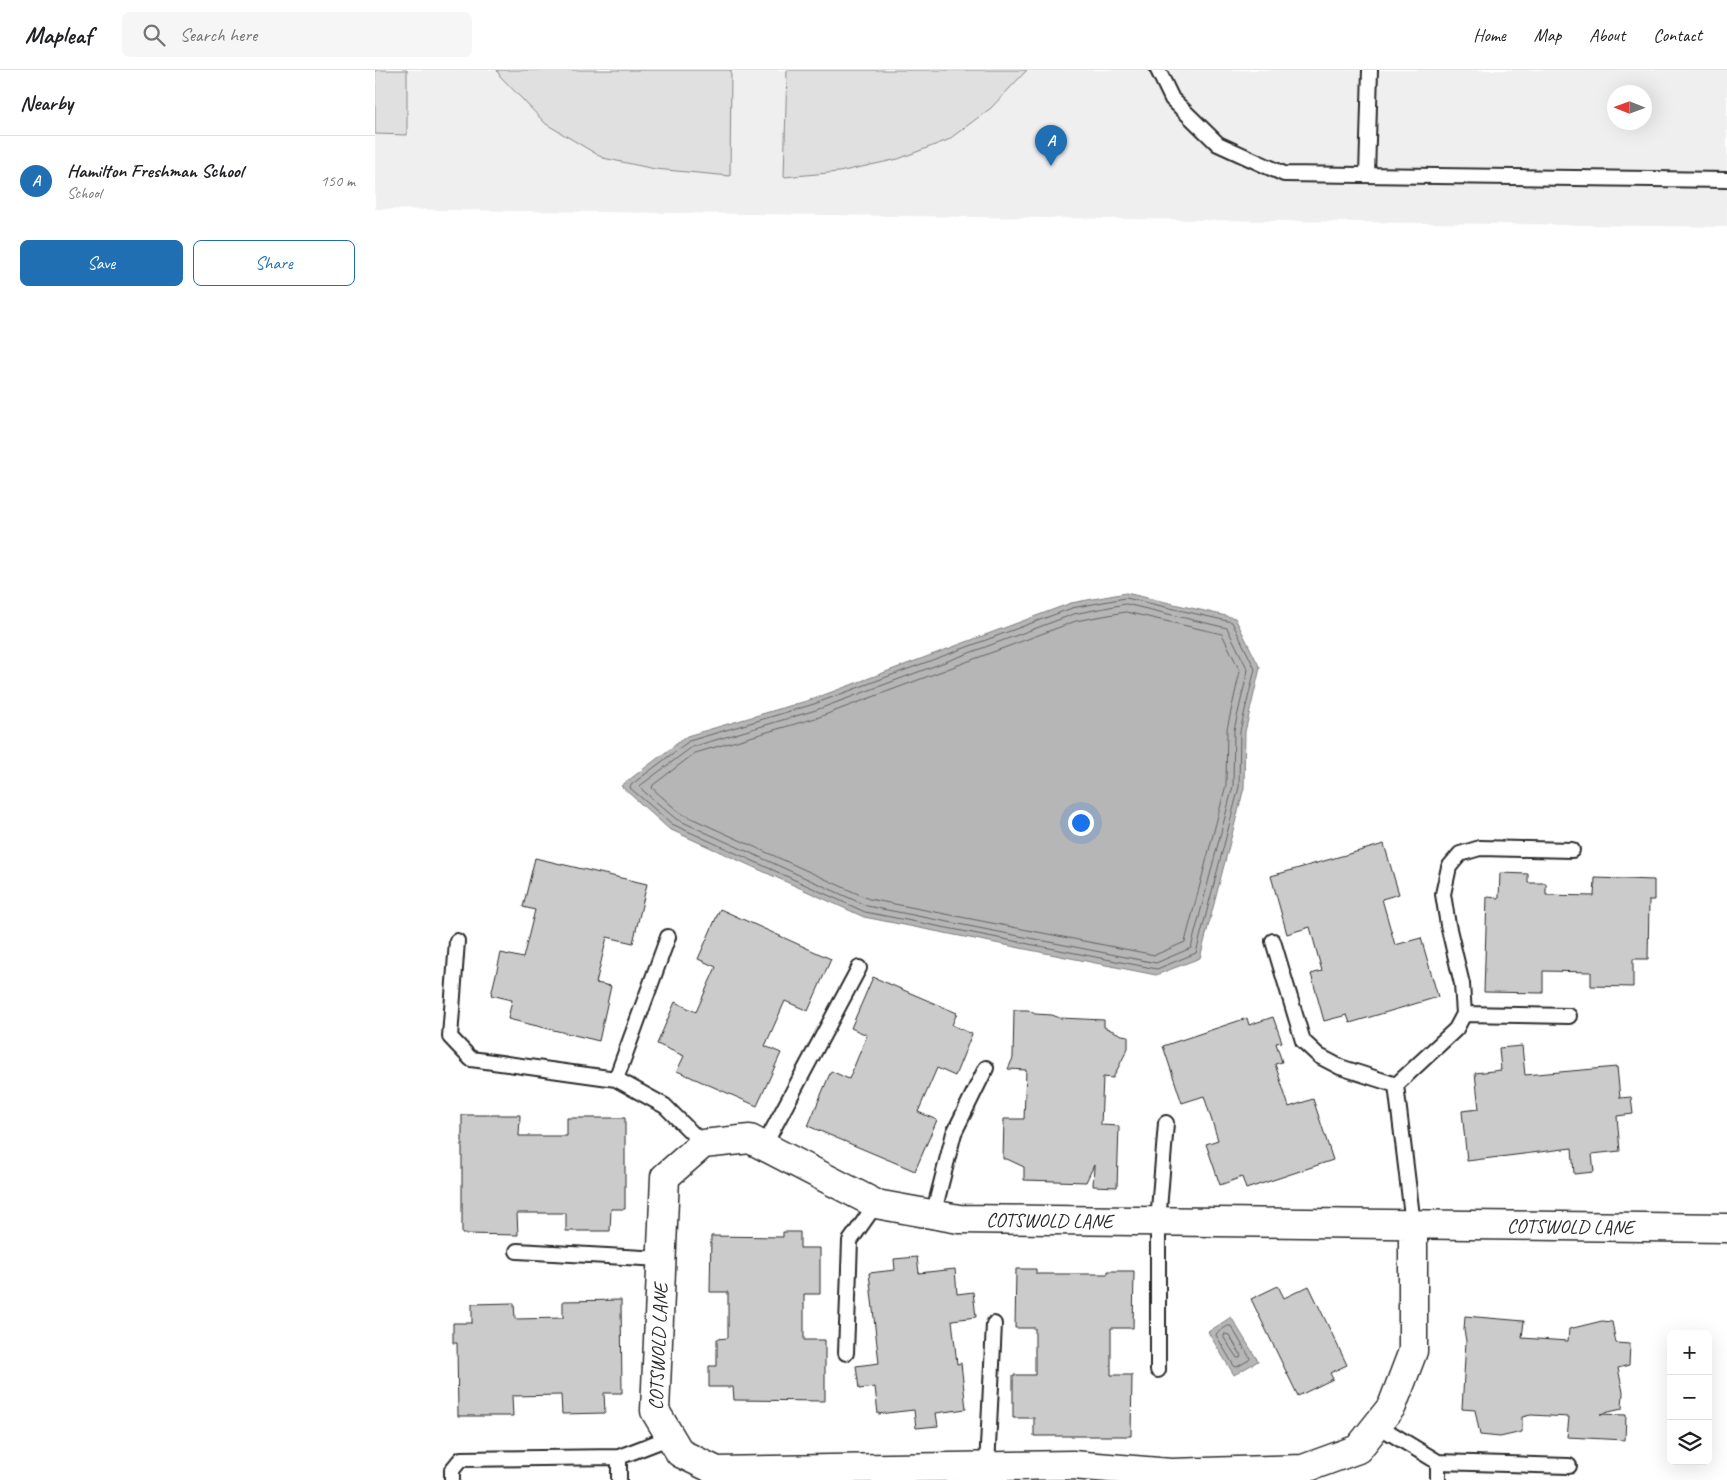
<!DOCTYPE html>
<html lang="en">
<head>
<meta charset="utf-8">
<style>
  body { margin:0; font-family:Caveat,sans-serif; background:#f6f6f6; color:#202124 }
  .controls { position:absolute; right:15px; bottom:15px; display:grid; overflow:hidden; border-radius:8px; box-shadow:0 5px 20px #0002 }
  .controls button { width:45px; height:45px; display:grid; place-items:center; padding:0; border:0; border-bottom:1px solid #e0e0e0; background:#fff; color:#202124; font:25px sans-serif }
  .compass { position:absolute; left:1232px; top:15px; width:45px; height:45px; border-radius:50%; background:#fff; box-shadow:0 5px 20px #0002; rotate:271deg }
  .you { position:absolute; left:705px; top:752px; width:18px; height:18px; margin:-12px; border:4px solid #fff; border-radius:50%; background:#1a73e8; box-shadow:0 0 0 8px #1a73e833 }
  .badge { display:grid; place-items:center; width:32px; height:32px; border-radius:50%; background:#1f6fb2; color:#fff; font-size:16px; font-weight:700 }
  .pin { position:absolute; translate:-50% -41px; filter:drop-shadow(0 1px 2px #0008) }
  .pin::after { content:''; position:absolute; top:26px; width:18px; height:15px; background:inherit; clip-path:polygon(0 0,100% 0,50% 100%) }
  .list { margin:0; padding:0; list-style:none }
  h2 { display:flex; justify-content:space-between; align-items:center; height:65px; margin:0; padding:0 20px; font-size:21px }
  h2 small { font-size:16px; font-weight:400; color:#757577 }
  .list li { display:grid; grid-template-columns:32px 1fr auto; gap:15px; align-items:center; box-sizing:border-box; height:90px; padding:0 20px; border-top:1px solid #e0e0e0 }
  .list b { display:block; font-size:19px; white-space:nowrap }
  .list p { margin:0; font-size:16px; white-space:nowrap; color:#757577 }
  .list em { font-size:16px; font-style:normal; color:#757577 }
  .actions { display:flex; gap:10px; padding:15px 20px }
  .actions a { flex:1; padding:11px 0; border:1px solid #1f6fb2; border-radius:8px; text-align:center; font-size:18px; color:#1f6fb2 }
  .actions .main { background:#1f6fb2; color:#fff }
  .icon { flex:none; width:28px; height:28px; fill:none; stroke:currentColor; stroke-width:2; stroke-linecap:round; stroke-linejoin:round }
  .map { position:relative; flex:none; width:1352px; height:1410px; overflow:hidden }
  header { display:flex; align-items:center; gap:30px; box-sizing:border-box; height:70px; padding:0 25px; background:#fff; border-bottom:1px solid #e0e0e0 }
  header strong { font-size:24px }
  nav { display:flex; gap:28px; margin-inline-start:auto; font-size:18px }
  .search { width:350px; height:45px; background:#f6f6f6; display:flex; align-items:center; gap:12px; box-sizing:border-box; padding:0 18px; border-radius:8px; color:#757577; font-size:19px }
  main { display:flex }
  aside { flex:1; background:#fff }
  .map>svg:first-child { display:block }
</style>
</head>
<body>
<header>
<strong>Mapleaf</strong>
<div class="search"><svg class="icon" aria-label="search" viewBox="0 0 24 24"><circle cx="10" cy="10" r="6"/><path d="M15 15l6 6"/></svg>Search here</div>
<nav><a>Home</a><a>Map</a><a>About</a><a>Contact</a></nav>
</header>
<main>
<aside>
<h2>Nearby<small></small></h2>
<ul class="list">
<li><span class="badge">A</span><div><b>Hamilton Freshman School</b><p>School</p></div><em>150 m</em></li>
</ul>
<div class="actions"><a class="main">Save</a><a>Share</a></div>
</aside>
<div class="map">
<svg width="1352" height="1410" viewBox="0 0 1352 1410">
  <rect width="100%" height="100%" fill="#fff"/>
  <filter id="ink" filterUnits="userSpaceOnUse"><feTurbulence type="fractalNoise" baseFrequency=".02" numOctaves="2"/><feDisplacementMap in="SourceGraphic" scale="10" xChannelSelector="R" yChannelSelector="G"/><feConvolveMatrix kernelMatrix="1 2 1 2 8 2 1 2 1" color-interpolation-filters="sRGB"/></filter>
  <g filter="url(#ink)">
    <path fill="#efefef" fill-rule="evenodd" d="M0,0H1352V157L0,139ZM1240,22H1270V52H1240Z"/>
    <path fill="#e0e0e0" stroke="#868686" d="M0,0H32V65L0,64Z
      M122,0H356L355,106L280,99L228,88L171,54L125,6Z
      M412,0H652L616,38L573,70L523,89L464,102L409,107Z"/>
    <path fill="#b6b6b6" stroke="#7e7e7e" d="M751,523L860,548L885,598L870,662L869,718L825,888L781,905L489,847L294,759L246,716L312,666L438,629L696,533Z
      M856,1247L883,1291L859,1305L833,1262Z"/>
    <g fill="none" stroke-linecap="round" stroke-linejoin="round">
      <path stroke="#636363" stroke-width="1" d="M751,528L857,552L880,599L865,661L864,717L821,883L782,899L490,842L297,754L255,718L256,715L314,671L439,634L697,538Z
        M751,534L852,558L873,600L859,660L858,716L816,878L781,893L492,836L301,749L265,718L266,715L317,677L441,640L699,544Z
        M751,542L847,564L865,601L852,659L851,715L810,872L780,885L494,829L305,743L277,718L278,715L320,683L444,647L701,551Z
        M853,1256H856L875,1288L874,1290L862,1297L859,1296L841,1265L842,1263Z
        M850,1264L854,1265L866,1285L865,1288H862L849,1268Z"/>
    </g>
    <path fill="#cbcbcb" stroke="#2b2b2b" d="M1009,774L1024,824L1007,829L1020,875L1046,868L1063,927L975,953L972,945L949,951L936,904L947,901L935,857L912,864L896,806Z
      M160,788L272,814L258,873L232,867L221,913L236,916L224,971L133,949L137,930L116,925L126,883L148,888L160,840L148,837Z
      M1125,803L1153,804V813H1171V825L1219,826L1220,808L1279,810V830H1274L1273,889H1258V917L1216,916V902L1168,901V923L1109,922L1112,827L1124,828Z
      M345,839L456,889L433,941L410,931L390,976L406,983L382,1036L302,1001L309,986L282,974L300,932L321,942L341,897L323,889Z
      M498,907L582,943L577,955L597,964L580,1006L562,998L543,1042L562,1050L540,1101L433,1056L456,1001L474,1009L492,965L476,958Z
      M639,940H653L660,944L677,945L685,948L729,950V957L747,965L753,966V978L738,1008L728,1007L726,1055L744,1056L742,1117L718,1116L719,1095L711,1112L649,1110V1097L632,1089H628L629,1049H649L651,1000L633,999L638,988Z
      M898,947L907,972L901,973L907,992L900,994L914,1037L938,1029L958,1090L871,1119L867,1107L845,1115L831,1074L843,1070L829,1026L807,1033L788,976L872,948L874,955Z
      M1147,976L1150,1005L1242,997L1245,1028L1256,1027L1258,1044L1242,1046L1245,1081L1217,1084L1219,1102L1199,1104L1197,1078L1092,1091L1087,1041L1104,1039L1100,1003L1126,1000L1124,978Z
      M87,1045H145L144,1066H192V1048H250V1139H236L235,1161H191V1143H142L143,1165L87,1164Z
      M408,1162H425V1178H445V1224H429V1270H450V1331L359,1330L358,1317H334V1296H342V1269L353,1268V1222H335L336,1166L408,1167Z
      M542,1187L544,1203L580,1199L582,1224L598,1222L601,1247L577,1250L582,1294L586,1293L591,1339L561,1343L563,1356L541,1358L539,1340L503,1344L500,1317L484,1319L481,1296L504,1293L494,1203L520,1200L519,1189Z
      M641,1199H661V1204H733V1201H759L758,1258H736V1305H757L756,1366H659V1348H638V1305H660V1258H640Z
      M903,1216L909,1228L934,1216L972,1295L955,1303L958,1309L923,1326L876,1229Z
      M246,1230L247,1323H229L230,1343L187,1344L186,1325L137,1326L138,1346H83L82,1273H78V1253H97V1234L139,1233L140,1249L188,1248V1231Z
      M1090,1246L1149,1251L1147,1268L1193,1271L1194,1259L1227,1251L1237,1252L1241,1273L1255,1274L1254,1295L1243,1298L1248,1322L1247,1339L1225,1344L1251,1345L1250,1370L1192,1367L1194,1347L1156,1345L1147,1347V1362L1125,1367L1105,1365L1100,1340L1087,1339L1091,1271L1089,1260Z"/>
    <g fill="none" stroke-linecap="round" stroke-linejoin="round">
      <defs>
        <path id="service" d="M783,0L797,29L843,74L909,104L1352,110
          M992,105L995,0
          M82,871L75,967L96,989L241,1009L290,1036L328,1074
          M898,871L928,971L944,986L965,997L1021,1015
          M1089,944L1194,946
          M241,1009L293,867
          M389,1076L484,898
          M558,1145L579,1063L611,998
          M1038,1154L1021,1015L1081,959L1089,944L1087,914L1073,855L1068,824L1074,797L1085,784L1105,778L1197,780
          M142,1181L286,1189
          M471,1283L475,1171L501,1134
          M783,1300V1152L791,1053
          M1002,1355L1063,1392L1194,1396
          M612,1397L619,1254
          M77,1410V1400L86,1389L244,1387L296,1367
          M244,1410V1387
          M1063,1410V1392"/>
        <g id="minor">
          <path id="s1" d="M1038,1154V1281L1017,1336L983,1379L928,1399L796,1403L697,1395L342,1401L305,1383L280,1341L290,1107L328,1074L375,1069L501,1134L584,1149L1352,1158"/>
        </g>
      </defs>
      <use href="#service" stroke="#2b2b2b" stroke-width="18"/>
      <use href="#minor" stroke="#2b2b2b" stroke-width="31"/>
      <use href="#service" stroke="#fff" stroke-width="14"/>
      <use href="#minor" stroke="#fff" stroke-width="28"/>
    </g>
  </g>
  <g text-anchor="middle" stroke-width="4.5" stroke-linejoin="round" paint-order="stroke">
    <g font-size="20" fill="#2b2b2b" stroke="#fff">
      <text dy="7" stroke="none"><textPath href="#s1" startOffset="1624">COTSWOLD LANE</textPath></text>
      <text dy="7" stroke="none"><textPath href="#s1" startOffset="2145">COTSWOLD LANE</textPath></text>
      <text dy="7" stroke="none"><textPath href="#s1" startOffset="1040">COTSWOLD LANE</textPath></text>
    </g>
  </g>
</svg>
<div class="controls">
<button>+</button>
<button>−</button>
<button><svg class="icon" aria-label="layers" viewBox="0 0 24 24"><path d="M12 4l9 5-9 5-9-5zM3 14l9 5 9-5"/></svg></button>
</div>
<svg class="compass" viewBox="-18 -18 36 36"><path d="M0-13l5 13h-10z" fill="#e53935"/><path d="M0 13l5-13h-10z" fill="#757577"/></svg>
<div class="you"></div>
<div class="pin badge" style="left:676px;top:96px">A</div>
</div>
</main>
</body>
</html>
